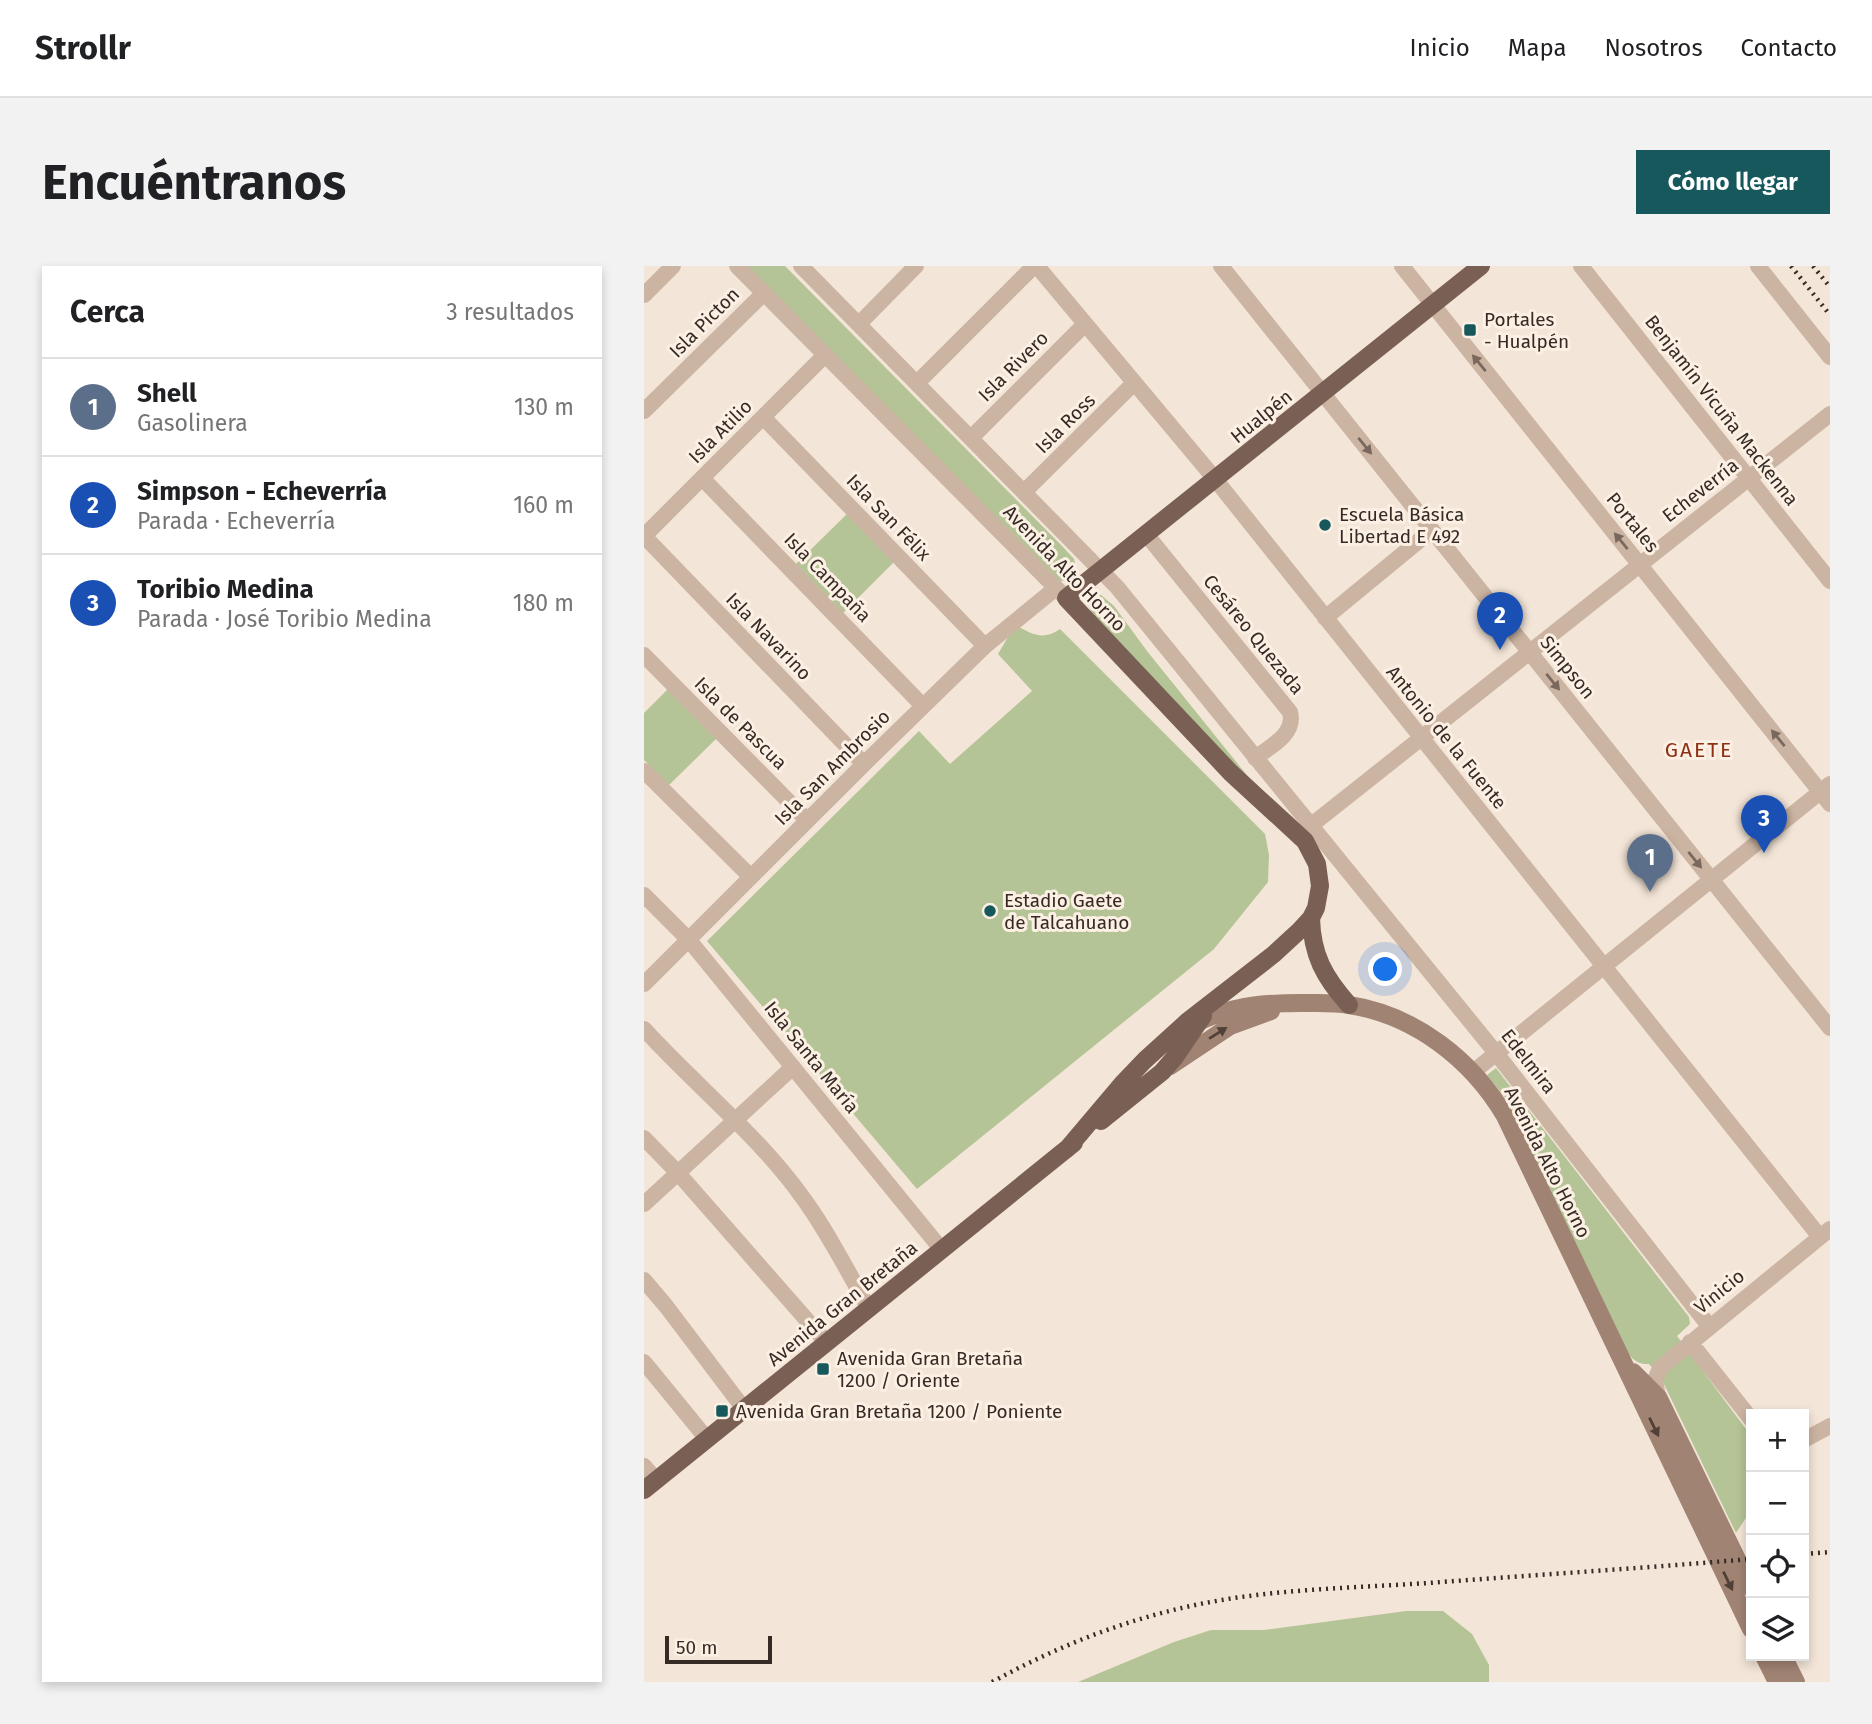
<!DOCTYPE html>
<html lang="es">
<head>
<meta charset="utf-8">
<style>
  body { margin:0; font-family:"Fira Sans",sans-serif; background:#f2f2f2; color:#202124 }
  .controls { position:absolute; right:21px; bottom:21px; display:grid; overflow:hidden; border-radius:0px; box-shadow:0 4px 10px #0003 }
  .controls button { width:63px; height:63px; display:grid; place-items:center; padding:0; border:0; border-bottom:2px solid #e0e0e0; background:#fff; color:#202124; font:35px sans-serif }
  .scale { position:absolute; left:21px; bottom:18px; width:107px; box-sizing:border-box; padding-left:7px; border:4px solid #362a25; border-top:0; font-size:19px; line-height:24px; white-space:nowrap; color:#362a25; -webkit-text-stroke:5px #fbf0e3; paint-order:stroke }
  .you { position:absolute; left:742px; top:704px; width:24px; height:24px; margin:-18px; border:5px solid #fff; border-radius:50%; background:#1a73e8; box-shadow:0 0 0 10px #1a73e833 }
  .badge { display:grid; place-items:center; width:46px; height:46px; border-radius:50%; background:#17585c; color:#fff; font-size:23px; font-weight:700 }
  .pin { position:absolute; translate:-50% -58px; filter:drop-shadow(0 2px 4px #0008) }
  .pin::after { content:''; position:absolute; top:37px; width:24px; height:21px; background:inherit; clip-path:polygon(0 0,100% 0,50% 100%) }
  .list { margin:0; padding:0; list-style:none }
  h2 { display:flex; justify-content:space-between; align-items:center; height:91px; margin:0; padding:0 28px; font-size:30px }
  h2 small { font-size:23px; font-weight:400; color:#757577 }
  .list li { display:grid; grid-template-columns:46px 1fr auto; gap:21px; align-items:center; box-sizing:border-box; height:98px; padding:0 28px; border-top:2px solid #e0e0e0 }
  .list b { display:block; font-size:26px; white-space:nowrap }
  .list p { margin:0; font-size:23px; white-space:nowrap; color:#757577 }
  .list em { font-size:23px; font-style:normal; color:#757577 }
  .icon { flex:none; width:38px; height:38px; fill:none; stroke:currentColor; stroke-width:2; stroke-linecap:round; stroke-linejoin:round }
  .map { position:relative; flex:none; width:1186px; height:1416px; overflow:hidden; border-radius:0px }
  header { display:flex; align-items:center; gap:42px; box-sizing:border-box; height:98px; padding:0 35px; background:#fff; border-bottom:2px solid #e0e0e0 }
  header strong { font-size:33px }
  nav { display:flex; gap:38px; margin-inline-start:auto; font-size:24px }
  .intro { display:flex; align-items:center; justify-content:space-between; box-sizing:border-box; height:168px; padding:0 42px }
  h1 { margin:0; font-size:49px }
  .button { padding:18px 32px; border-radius:0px; background:#17585c; color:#fff; font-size:24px; font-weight:700 }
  main { display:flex; gap:42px; padding:0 42px }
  aside { flex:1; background:#fff; border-radius:0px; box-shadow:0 4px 10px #0003 }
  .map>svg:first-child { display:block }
</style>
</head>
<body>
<header>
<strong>Strollr</strong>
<nav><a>Inicio</a><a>Mapa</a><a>Nosotros</a><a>Contacto</a></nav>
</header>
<div class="intro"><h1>Encuéntranos</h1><a class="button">Cómo llegar</a></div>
<main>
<aside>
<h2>Cerca<small>3 resultados</small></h2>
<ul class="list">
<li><span class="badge" style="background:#5c6f8a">1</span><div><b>Shell</b><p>Gasolinera</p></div><em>130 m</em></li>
<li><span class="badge" style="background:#1a4fb4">2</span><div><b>Simpson - Echeverría</b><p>Parada · Echeverría</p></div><em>160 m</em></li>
<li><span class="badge" style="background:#1a4fb4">3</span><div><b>Toribio Medina</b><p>Parada · José Toribio Medina</p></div><em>180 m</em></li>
</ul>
</aside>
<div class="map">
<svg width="1186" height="1416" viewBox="0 0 1186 1416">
  <rect width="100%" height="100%" fill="#f3e5d7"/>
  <path fill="#b5c496" d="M100,0H141L419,281L430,293L433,306C427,313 423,315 414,315Z
    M203,248L250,296L199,347L152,298Z
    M446,314L457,329L470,340L503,385L610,518L455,361C447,346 438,331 446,314Z
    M371,359C388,368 399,375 416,363L621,568L625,589L624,616L570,683L273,923L63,675L275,465L306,498L388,425L354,388Z
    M25,422L74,471L25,519L0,494V447Z
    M852,802L1045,1051L1046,1058L1033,1070L1107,1170V1244L1092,1267L1017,1112L1005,1098C989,1099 984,1087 976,1075L864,835L843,809Z
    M762,1345H799L828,1368L845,1399V1416H434L530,1376L567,1364H620Z"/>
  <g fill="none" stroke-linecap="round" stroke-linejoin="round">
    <path stroke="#ccb4a2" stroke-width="16" d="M93,0L419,329
      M157,0L473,321L852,787L1065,1060
      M393,0L571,213L1176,971
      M577,0L1186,762
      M758,0L1186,538
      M937,0L1186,315
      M1114,0L1186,91
      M0,29L29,0
      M215,58L272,0
      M273,117L390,0
      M0,145L120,27
      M119,151L341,380
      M327,172L441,58
      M58,212L279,440
      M380,226L490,117
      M502,268L646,446C652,468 627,480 611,492
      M0,270L220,498
      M0,270L181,89
      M681,352L788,264
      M0,389L163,554
      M0,505L107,611
      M660,565L1186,148
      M0,629L45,674L298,984
      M0,718L220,498L341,380L412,322
      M0,763C52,820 114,869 159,932C184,966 204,1006 225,1043
      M829,806L1186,518
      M0,872L34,907L183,1077
      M0,938L149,801
      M0,1014L22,1040L100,1143
      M1046,1076L1107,1153
      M0,1096L63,1173
      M1014,1131L1011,1114L1016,1102L1186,963
      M1160,1174L1186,1160
      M0,1200L12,1214"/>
    <path stroke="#a08373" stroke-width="18" d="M548,759C585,740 616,737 657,737C673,737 689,736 705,739C771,749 828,794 861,850L1107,1363
      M526,800L586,760L627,745
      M989,1106L1014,1131L1107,1322
      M1120,1390L1133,1416
      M1139,1390L1152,1416"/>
    <path stroke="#7a6054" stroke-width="18" d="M667,652C668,689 680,711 705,739
      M457,855L518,806L531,791L559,750
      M423,883L478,818L501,794L545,754L630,688L656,664L667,652L672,642L676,620L673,598L661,575L587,507L422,332L837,0
      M0,1224L430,877"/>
    <path stroke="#362a25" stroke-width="4.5" stroke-dasharray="2 5" stroke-linecap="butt" d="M1147,0L1186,49
      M1169,0L1186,21
      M1160,1288L1186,1286
      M348,1416C414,1380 482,1353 556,1338C630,1323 708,1322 784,1317C892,1309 1000,1302 1107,1293"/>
  </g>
  <defs><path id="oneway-solid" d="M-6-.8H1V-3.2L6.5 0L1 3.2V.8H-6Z" transform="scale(1.75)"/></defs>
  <g fill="#7a685d">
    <use href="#oneway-solid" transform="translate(835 97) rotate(-129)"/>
    <use href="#oneway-solid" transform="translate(721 180) rotate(51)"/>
    <use href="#oneway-solid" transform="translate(977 275) rotate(-129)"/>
    <use href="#oneway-solid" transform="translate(909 416) rotate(51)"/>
    <use href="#oneway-solid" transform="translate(1134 472) rotate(-129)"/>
    <use href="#oneway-solid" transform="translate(1051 594) rotate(51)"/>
  </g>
  <g fill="#504038">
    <use href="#oneway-solid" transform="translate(574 767) rotate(-32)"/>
    <use href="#oneway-solid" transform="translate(1010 1161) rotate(64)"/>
    <use href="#oneway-solid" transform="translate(1084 1315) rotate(64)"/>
  </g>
  <g fill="#17585c" stroke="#fbf0e3" stroke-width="2.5">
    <rect x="819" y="57" width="14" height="14" rx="3.5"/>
    <circle cx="681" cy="259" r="7"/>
    <circle cx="346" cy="645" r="7"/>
    <rect x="172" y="1096" width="14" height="14" rx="3.5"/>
    <rect x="71" y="1138" width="14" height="14" rx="3.5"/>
  </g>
  <g text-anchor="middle" stroke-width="6" stroke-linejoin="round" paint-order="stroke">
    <g font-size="19" fill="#362a25" stroke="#fbf0e3" text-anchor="start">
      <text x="840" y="60">Portales<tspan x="840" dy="22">- Hualpén</tspan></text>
      <text x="695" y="255">Escuela Básica<tspan x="695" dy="22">Libertad E 492</tspan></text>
      <text x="360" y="641">Estadio Gaete<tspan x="360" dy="22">de Talcahuano</tspan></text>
      <text x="193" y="1099">Avenida Gran Bretaña<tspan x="193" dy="22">1200 / Oriente</tspan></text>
      <text x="92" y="1152">Avenida Gran Bretaña 1200 / Poniente</text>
    </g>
    <g font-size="19" fill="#362a25" stroke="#fbf0e3">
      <text transform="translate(60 56) rotate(-45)" y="7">Isla Picton</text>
      <text transform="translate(369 100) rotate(-45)" y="7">Isla Rivero</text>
      <text transform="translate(1078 144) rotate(52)" y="7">Benjamín Vicuña Mackenna</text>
      <text transform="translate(617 150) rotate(-39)" y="7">Hualpén</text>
      <text transform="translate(421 157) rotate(-45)" y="7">Isla Ross</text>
      <text transform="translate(76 165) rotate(-45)" y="7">Isla Atilio</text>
      <text transform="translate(1056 224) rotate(-38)" y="7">Echeverría</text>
      <text transform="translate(245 251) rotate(46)" y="7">Isla San Félix</text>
      <text transform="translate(989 256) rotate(51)" y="7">Portales</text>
      <text transform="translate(421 302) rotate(46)" y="7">Avenida Alto Horno</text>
      <text transform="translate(184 311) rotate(46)" y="7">Isla Campaña</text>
      <text transform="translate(610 368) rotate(51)" y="7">Cesáreo Quezada</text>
      <text transform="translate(125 370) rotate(46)" y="7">Isla Navarino</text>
      <text transform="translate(924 401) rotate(51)" y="7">Simpson</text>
      <text transform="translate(97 457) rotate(45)" y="7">Isla de Pascua</text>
      <text transform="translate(803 471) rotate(51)" y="7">Antonio de la Fuente</text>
      <text transform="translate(188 501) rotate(-45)" y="7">Isla San Ambrosio</text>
      <text transform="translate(168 791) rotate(51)" y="7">Isla Santa María</text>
      <text transform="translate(885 795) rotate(52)" y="7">Edelmira</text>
      <text transform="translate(904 896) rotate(63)" y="7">Avenida Alto Horno</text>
      <text transform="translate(1075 1025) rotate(-39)" y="7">Vinicio</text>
      <text transform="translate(198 1037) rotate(-39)" y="7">Avenida Gran Bretaña</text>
    </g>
    <g font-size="21" letter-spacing="2" fill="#8d3016" stroke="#fbf0e3">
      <text x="1055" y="491">GAETE</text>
    </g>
  </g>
</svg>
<div class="controls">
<button>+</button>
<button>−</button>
<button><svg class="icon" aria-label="locate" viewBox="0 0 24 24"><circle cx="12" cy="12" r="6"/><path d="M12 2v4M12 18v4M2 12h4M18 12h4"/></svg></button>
<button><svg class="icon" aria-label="layers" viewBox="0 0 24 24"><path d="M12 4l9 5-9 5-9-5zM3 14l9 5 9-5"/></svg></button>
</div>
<div class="scale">50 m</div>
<div class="you"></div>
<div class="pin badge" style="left:1006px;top:626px;background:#5c6f8a">1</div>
<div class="pin badge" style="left:856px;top:384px;background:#1a4fb4">2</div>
<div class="pin badge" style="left:1120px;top:587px;background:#1a4fb4">3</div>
</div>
</main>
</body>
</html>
